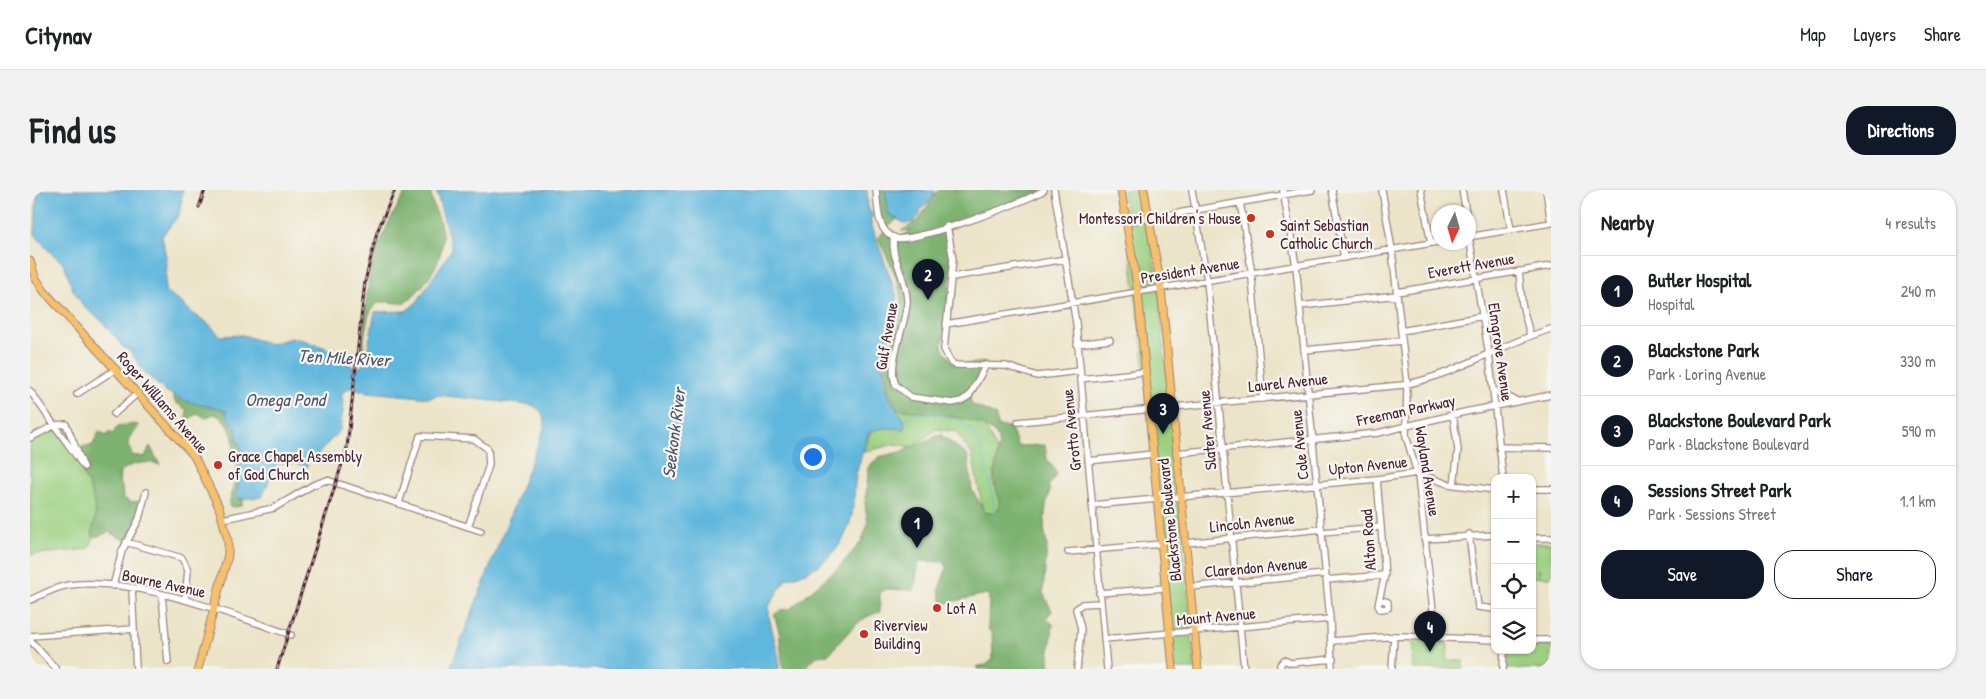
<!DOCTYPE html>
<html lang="en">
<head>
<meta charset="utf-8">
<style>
  body { margin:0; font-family:"Patrick Hand",sans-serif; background:#f2f2f2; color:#202124 }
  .controls { position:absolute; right:15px; bottom:15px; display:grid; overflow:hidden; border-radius:10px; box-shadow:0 1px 4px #0004 }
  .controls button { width:45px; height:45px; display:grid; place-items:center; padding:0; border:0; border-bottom:1px solid #e0e0e0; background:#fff; color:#202124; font:25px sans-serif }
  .compass { position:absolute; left:1401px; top:15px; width:45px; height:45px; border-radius:50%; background:#fff; box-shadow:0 1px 4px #0004; rotate:185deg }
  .you { position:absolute; left:782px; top:266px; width:18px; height:18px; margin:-12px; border:4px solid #fff; border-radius:50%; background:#1a73e8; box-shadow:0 0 0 8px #1a73e833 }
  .badge { display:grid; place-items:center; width:32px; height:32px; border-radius:50%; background:#111827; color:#fff; font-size:16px; font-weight:700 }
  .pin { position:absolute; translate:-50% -41px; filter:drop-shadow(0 1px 2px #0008) }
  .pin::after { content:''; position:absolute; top:26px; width:18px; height:15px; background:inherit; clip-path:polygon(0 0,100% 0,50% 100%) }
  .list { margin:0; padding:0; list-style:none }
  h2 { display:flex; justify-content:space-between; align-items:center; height:65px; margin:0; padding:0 20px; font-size:21px }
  h2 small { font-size:16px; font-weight:400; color:#757577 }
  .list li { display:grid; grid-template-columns:32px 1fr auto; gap:15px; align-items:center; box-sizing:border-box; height:70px; padding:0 20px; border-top:1px solid #e0e0e0 }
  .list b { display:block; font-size:19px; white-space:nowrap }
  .list p { margin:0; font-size:16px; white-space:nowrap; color:#757577 }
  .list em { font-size:16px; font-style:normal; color:#757577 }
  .actions { display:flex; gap:10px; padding:15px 20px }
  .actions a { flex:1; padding:11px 0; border:1px solid #111827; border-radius:20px; text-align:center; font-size:18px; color:#111827 }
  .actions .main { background:#111827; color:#fff }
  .icon { flex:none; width:28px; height:28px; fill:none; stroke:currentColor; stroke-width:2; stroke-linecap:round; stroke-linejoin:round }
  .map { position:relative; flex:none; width:1521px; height:479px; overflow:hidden; border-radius:20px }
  header { display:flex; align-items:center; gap:30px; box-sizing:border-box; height:70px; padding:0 25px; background:#fff; border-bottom:1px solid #e0e0e0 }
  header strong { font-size:24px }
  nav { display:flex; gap:28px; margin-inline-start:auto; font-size:18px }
  .intro { display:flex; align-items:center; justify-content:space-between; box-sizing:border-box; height:120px; padding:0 30px }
  h1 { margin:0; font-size:35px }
  .button { padding:12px 22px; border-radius:20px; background:#111827; color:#fff; font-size:18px; font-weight:700 }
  main { display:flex; gap:30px; padding:0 30px }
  aside { flex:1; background:#fff; border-radius:20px; box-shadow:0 1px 4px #0004 }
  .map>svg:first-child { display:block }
</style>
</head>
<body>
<header>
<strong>Citynav</strong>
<nav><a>Map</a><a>Layers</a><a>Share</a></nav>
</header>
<div class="intro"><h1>Find us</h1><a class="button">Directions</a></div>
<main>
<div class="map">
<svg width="1521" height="479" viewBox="0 0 1521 479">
  <rect width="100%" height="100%" fill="#f6f6f2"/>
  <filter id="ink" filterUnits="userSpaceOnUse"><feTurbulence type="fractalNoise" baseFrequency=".02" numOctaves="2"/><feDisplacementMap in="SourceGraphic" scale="10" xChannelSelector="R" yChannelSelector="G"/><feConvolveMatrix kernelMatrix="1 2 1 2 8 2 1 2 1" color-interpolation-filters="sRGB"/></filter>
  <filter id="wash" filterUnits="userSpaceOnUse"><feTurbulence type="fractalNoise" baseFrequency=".0096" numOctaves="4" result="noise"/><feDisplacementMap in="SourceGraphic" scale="20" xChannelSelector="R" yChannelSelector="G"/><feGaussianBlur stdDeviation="1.12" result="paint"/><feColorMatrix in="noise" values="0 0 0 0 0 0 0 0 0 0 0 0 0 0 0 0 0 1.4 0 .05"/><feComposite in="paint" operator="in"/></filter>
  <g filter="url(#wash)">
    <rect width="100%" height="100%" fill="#ece4c8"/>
    <path fill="#9cd081" stroke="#737856" d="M1093,0H1112L1128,95L1165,479H1145L1131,315Z
      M855,194L860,208C884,212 919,233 943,227L954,233L968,263L963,292L977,318L956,336L942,264L926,242L906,239L883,257L864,254L834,262Z
      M36,234C50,269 82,325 58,359L0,365V247Z
      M1502,353H1521V387H1510L1509,379V387H1502Z
      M1383,451L1418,454L1417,470L1433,471V479H1382Z
      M1502,456H1521V479H1478L1479,460H1502Z"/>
    <path fill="#7db26f" stroke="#64684d" d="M377,0H401C400,13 407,21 410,33C420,64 398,94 375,113C367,114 358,111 351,112C334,115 334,157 332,171H330C333,144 335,116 339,89C345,57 360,28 377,0Z
      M847,0H895L857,39L860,43L871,47L882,40L871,41L888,31L908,0H1014L918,36L923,65L912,157L922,172L937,174L956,172L940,205L941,214L965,225L969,237H980L988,256L1015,255L1017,269L1027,283L1018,297L1020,299L1016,315L1014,337L1017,356L1013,403L1022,421L1016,428L1023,434L1019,469L1020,479H948V476L956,475L963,469L962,443L958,439L959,407L956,404L912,414L909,399L917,377L914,372L889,371L884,400L855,399L850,404V422C827,427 814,448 798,465L787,466L777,476L778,479H753L749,441L744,425L751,420L760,419L808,378L831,352L838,335L835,313L839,276L849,267L873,261L910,244L938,266L942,300L956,323H963L969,318C970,307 966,301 965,292C963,278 970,263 968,250C966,227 886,222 867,219C863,209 857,200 856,189C853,163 873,137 871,110C869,87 857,68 848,48L856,39L851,27Z
      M142,204L152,210L170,215L186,217L196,221L206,238L207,250L212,260L207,305L211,310L214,309L212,315L206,317L199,316L208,274L207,262H203C206,247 198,229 184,224L175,228L168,223L159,229L156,228L157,220L145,212Z
      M99,234L109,235C100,253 95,240 102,265L115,267L120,256L130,275C117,270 98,273 90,283L89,293L92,297L93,308L101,312L110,311L113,313L96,351L79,342L63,348C61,335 64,339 65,328C67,318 59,293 53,285L54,278L47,260L50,257L63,255L69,241L77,246L79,242L83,244L87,237Z"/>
    <path fill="#60b7dd" stroke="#556b84" d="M7,0H153L149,25L132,46L137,73L135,101L148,110L165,125L178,133L191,146L213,145L239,154L262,148L271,149L318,166L321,177H331L335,172L345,122L376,121L387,112L422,59L406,0H837L838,17L843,26L840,30L843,39L867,107L853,176L855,194L860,209L874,230L875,239C862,239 848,235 838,244C835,258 829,271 826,285C824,296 825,308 823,319C817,357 793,379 756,389L739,416V427L749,468V479H420L515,236C515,226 511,219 502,215L407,205L400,208L329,201V198H319L311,204L314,214L310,240L284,268H277V277L264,273L246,274L232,307L209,309L207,305L212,260L207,250L206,238L198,229L196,221L186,217L170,215L152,210L134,200L114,182L101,162L93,157L72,131L54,117L43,100L34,74L16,58L5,44Z
      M855,0L905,1L903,8L890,20V24L884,32L875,34L859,24Z"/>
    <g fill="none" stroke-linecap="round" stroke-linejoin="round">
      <path stroke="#60b7dd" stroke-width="1" d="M874,230C886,221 896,222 911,225C920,227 932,231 939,238C956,255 962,307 966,331"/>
    </g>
  </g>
  <g filter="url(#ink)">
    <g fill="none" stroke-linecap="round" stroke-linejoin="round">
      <defs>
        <path id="minor" d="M846,0C848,16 846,41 865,48C881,54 997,12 1014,0
          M1024,0L1046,133L1077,479
          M1162,0L1177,91L1214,479
          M1253,0L1266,76L1300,429L1302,479
          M1302,0L1314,68
          M1352,0L1362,60L1377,194L1376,246L1388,286L1406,447
          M1391,0L1401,53
          M1432,0L1436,22
          M1474,0L1481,40
          M1516,0L1521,33
          M1210,12L1221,78L1233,209
          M1096,32L1282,0
          M917,36L923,69L914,159L921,173L926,175L976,176L1007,186L1049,181
          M1438,40L1459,165L1473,288
          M864,47C859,65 878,91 877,112C876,136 856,175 866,195L881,207L922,213L931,211L939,206L956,175
          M1438,47L1521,33
          M1489,81L1492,114L1500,145
          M922,87L1036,69
          M1367,102L1521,76
          M1270,116L1367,105
          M916,134L1408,52
          M1371,141L1453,126
          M1047,154L1080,150
          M1274,160L1372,151
          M1050,189L1115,182
          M1463,200L1487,211
          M0,201L54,277
          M47,204L86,179
          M84,224L108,203
          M1423,224L1428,260L1424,295
          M988,232L1373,195C1426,185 1470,154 1521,139
          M0,248L25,235L36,234L53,275
          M1469,257L1521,258
          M1146,263L1348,243L1435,222L1521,205
          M1058,271L1123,264
          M1347,289L1355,385L1348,415L1350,419L1358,418V412L1350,409
          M1502,299H1521
          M369,313L390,246L444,249L458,259L459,275L438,337
          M1062,315L1347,289L1387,283L1418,294L1465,300
          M193,329L244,318L283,295L297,290L451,341
          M1292,342L1351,337
          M1439,344L1448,417L1465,419
          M1502,348H1521
          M1394,349L1465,345
          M96,352L152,368L158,380L155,410
          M1156,353L1291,339
          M1038,362L1131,354
          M1296,390L1355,385
          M83,396L92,361L109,329L116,302
          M1160,397L1295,384
          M102,399L106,479
          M1069,403L1135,398
          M132,405L138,472
          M0,410C12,405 25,397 39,395C102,386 201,424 261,445
          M0,446L104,439
          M1074,449L1300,429
          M0,450L26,479
          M1502,450H1521
          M1301,451L1370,446L1465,450
          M1047,479L1051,439L1046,419L1052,414L1070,413
          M1251,479L1250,475L1254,470L1261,473L1303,469
          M1362,479L1364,446
          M1473,479L1474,460"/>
        <path id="major" d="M1091,0L1108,102L1143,479
          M1114,0L1131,98L1168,479
          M0,71L5,87L14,101L164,266L189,317L198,350V365L168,479"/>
      </defs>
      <use href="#minor" stroke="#9b827a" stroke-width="8"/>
      <use href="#major" stroke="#9b827a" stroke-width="9"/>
      <use href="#minor" stroke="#fff" stroke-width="5.5"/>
      <use href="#major" stroke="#f7c06c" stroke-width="7"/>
      <defs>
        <path id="rail" d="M169,17L175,0
          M247,479L317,258L335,92L347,42L365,0"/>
      </defs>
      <use href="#rail" stroke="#4a1f2b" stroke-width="3"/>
      <use href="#rail" stroke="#f6f6f2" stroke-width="1" stroke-dasharray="4" stroke-linecap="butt"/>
    </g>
  </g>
  <g fill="#c8321e" stroke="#f6f6f2" stroke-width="2">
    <circle cx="1221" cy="28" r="5"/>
    <circle cx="1240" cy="44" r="5"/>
    <circle cx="188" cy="275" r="5"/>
    <circle cx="907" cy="418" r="5"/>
    <circle cx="834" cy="444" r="5"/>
  </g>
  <g text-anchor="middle" stroke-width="4.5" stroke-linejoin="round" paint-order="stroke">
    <g font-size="16" fill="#4a1f2b" stroke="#f6f6f2" text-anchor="start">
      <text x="1211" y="34" text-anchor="end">Montessori Children's House</text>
      <text x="1250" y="41">Saint Sebastian<tspan x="1250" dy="18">Catholic Church</tspan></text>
      <text x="198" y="272">Grace Chapel Assembly<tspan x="198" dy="18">of God Church</tspan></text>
      <text x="917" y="424">Lot A</text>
      <text x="844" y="441">Riverview<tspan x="844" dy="18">Building</tspan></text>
    </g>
    <g font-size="16" fill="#4a1f2b" stroke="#f6f6f2">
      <text transform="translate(1441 75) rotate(-10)" y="6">Everett Avenue</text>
      <text transform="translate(1160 80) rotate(-9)" y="6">President Avenue</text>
      <text transform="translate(856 146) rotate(-80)" y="6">Gulf Avenue</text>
      <text transform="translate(1471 162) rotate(82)" y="6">Elmgrove Avenue</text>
      <text transform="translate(1258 192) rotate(-6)" y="6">Laurel Avenue</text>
      <text transform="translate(133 212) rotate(49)" y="6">Roger Williams Avenue</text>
      <text transform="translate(1376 220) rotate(-12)" y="6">Freeman Parkway</text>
      <text transform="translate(1041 240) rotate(-96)" y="6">Grotto Avenue</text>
      <text transform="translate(1177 240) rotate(-95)" y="6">Slater Avenue</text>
      <text transform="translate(1269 255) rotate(-96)" y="6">Cole Avenue</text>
      <text transform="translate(1338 275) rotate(-6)" y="6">Upton Avenue</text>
      <text transform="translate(1398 281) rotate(81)" y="6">Wayland Avenue</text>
      <text transform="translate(1139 330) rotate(-96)" y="6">Blackstone Boulevard</text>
      <text transform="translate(1222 332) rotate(-6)" y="6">Lincoln Avenue</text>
      <text transform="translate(1338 350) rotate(-94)" y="6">Alton Road</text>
      <text transform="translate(1226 377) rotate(-5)" y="6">Clarendon Avenue</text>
      <text transform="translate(134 393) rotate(12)" y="6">Bourne Avenue</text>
      <text transform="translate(1186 426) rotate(-5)" y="6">Mount Avenue</text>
    </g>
    <g font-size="18" font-style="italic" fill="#525469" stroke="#f6f6f2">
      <text transform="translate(314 168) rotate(3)" y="6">Ten Mile River</text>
      <text x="255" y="216">Omega Pond</text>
      <text transform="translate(644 243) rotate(-83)" y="6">Seekonk River</text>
    </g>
  </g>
</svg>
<div class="controls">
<button>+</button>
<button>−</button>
<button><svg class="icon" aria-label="locate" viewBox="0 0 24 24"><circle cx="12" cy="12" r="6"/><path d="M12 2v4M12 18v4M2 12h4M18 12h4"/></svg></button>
<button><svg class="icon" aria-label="layers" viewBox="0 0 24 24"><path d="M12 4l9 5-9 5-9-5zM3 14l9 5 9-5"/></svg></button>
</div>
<svg class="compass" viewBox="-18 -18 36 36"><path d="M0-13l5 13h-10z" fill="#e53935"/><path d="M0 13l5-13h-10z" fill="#757577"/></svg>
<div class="you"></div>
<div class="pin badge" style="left:887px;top:358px">1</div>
<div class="pin badge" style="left:898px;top:110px">2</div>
<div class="pin badge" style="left:1133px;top:244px">3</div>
<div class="pin badge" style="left:1400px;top:462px">4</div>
</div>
<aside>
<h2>Nearby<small>4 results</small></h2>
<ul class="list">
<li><span class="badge">1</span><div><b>Butler Hospital</b><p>Hospital</p></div><em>240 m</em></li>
<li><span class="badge">2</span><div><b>Blackstone Park</b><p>Park · Loring Avenue</p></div><em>330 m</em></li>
<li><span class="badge">3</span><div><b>Blackstone Boulevard Park</b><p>Park · Blackstone Boulevard</p></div><em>590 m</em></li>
<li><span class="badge">4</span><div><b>Sessions Street Park</b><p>Park · Sessions Street</p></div><em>1.1 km</em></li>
</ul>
<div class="actions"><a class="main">Save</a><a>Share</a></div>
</aside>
</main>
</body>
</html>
